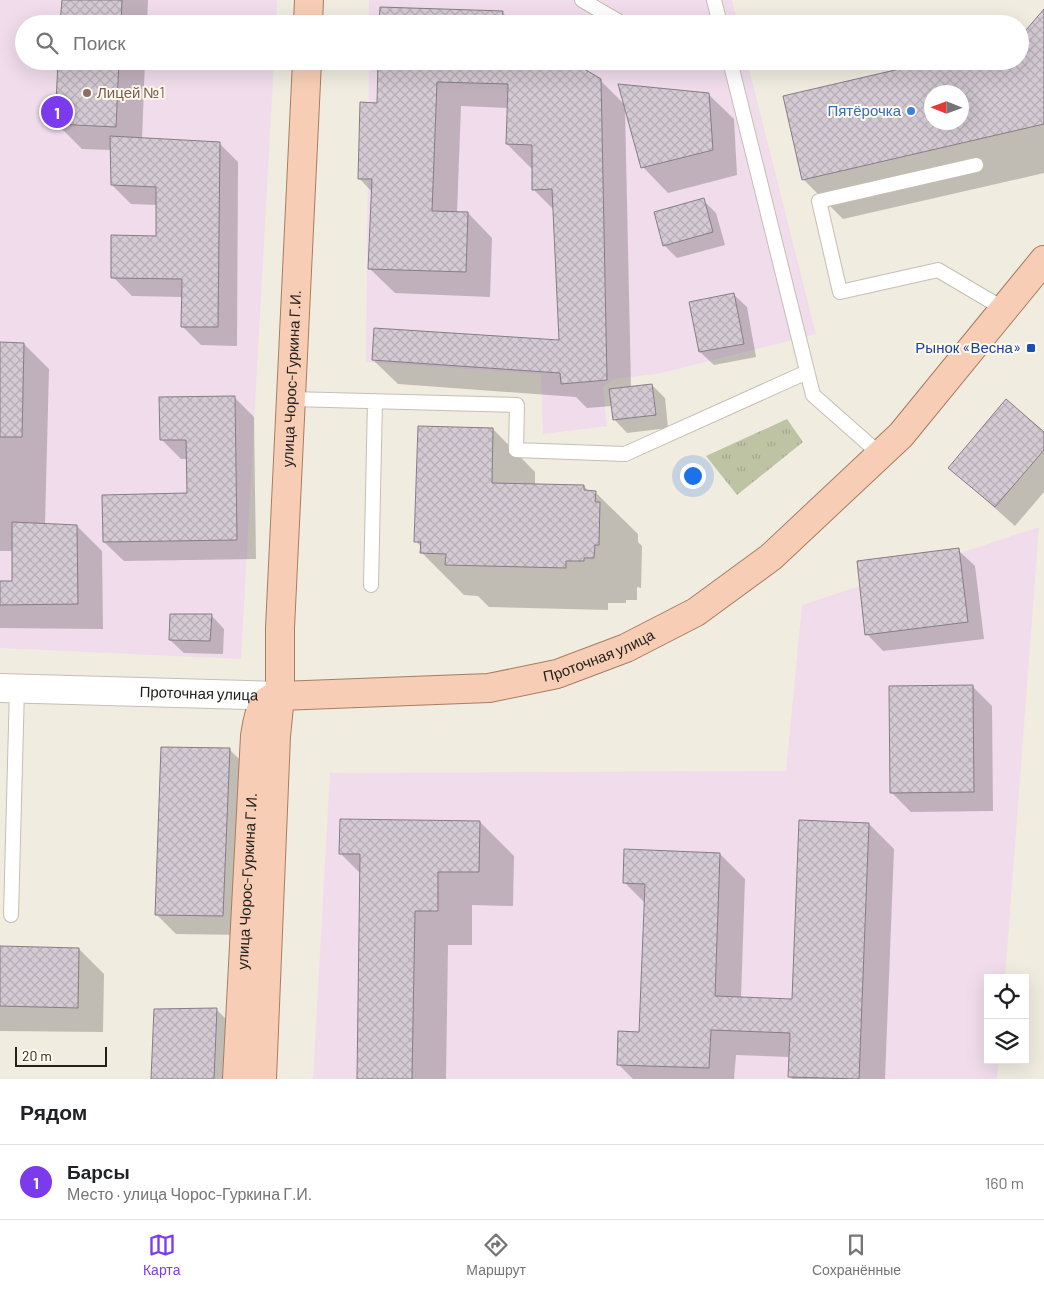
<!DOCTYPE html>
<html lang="ru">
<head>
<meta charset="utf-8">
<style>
  body { margin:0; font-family:Barlow,sans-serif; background:#f2f2f2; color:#202124 }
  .controls { position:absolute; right:15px; bottom:15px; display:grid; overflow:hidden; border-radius:0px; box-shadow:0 5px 20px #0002 }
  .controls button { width:45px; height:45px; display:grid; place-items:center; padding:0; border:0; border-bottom:1px solid #e0e0e0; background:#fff; color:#202124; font:25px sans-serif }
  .compass { position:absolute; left:924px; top:85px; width:45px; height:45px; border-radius:50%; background:#fff; box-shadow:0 5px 20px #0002; rotate:271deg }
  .scale { position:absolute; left:15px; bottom:12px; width:92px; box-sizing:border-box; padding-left:5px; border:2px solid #23211d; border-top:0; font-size:14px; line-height:18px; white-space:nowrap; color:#23211d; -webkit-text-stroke:4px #fefaed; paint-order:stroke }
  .you { position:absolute; left:692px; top:475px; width:18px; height:18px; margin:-12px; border:4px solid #fff; border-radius:50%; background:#1a73e8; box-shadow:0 0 0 8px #1a73e833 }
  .badge { display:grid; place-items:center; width:32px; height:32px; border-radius:50%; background:#7c3aed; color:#fff; font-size:16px; font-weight:700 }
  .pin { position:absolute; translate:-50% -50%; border:2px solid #fff; box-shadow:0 1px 5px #0006 }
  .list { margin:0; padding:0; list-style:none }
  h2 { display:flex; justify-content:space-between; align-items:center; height:65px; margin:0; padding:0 20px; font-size:21px }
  h2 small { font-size:16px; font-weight:400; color:#757577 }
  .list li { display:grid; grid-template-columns:32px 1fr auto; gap:15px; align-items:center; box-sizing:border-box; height:75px; padding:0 20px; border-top:1px solid #e0e0e0 }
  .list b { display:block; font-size:19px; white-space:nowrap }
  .list p { margin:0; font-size:16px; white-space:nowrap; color:#757577 }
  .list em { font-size:16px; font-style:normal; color:#757577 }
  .icon { flex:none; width:28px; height:28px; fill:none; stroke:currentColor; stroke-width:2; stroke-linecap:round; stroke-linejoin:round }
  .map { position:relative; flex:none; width:1044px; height:1079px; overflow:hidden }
  .search { position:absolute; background:#fff; box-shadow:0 5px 20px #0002; left:15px; right:15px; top:15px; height:55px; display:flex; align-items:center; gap:12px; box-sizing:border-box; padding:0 18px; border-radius:28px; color:#757577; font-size:19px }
  .sheet { height:140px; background:#fff }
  nav { display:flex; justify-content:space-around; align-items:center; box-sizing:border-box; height:70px; border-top:1px solid #e0e0e0; background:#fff; font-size:14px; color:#757577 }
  nav a { display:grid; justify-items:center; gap:2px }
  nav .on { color:#7c3aed }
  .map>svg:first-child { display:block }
</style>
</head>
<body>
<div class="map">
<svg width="1044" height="1079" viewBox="0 0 1044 1079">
  <defs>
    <pattern id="park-tufts" width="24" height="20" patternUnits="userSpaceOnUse" patternTransform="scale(1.25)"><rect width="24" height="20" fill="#bec4a3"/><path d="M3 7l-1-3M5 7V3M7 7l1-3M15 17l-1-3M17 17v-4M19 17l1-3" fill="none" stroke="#a3a88c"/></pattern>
    <pattern id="building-cross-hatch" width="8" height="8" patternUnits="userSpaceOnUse" patternTransform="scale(1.25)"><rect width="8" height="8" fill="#d4cad3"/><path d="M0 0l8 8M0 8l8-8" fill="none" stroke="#b6adb5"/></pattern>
  </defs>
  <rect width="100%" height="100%" fill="#f1ece0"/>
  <path fill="#f0dceb" d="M0,0H277L276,24H24V61H274L241,659L0,648Z
    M369,0H732L738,24H369Z
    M369,61H747L816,334L662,373L614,379L603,387L607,426L543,434L541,374L366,362Z
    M1039,527L1005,978H988V1060H999L997,1079H313L330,773L786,771L802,605Z"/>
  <path fill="url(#park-tufts)" d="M787,419L803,442L737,495L706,456Z"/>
  <path fill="#0003" fill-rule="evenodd" d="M63,0H148L147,24H62Z
    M1044,11V173L843,219L803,179L784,97L1020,61ZM932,92H962V122H932Z
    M502,12L514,24H380Z
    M60,61H145L142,139L219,143L238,162L237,346L201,345L182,326L183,297L132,296L113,277L157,237V205L131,204L112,185V150L82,149L57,124Z
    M379,61L600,80L625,105L708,94L734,119L737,175L668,193L643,167L625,109L631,387L652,385L665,398L668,428L627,433L614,419L612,406L587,408L576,397L398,384L373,360L560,342L554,210L533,189L532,169L507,144L508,108L461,106L457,213H468L492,238L490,297L395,293L370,269L372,192L359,178L378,104Z
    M703,200L716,213L725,245L677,258L664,245Z
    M733,294L747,307L756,357L714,365L700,352L690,303Z
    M0,343L24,344L49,369L45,524L77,526L102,551L103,629L0,628V582H13V551H0Z
    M234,397L254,417L256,559L124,561L104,542L188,494V459H181L161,439Z
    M493,429L535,472V485L584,486L589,492H595L638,534V542L642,546L641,588L637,587V600H626V603H608V610L489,607L478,596L464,595L422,553V548L416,541Z
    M1044,433V492L1015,526L950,468Z
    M958,550L975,566L984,639L883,651L867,634Z
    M211,615L224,629L223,654L184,653L170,640Z
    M972,686L992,706L993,811L911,812L891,792Z
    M229,749L249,769L243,935L176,934L156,914Z
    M480,822L514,856L513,906L472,905V945H448L446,1079H358L361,874L340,853Z
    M869,824L894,849L885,1079H792L790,1077V1057L736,1055L734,1079H633L618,1064L640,1033L645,903L625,883L720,854L745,879L741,998L793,1000Z
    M0,947L79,949L104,974L103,1032L0,1031Z
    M216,1009L230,1023L228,1079H152Z"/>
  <path fill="url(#building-cross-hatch)" stroke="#867d86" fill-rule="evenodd" d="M62,0H122L121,24H60Z
    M380,7L503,11L502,24H379Z
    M1044,9V124L802,180L783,96L934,61H1020V37ZM932,92H962V122H932Z
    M58,61H119L116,127L55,124Z
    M378,61H571L601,79L607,380L561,384L560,373L372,360L374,328L559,340L552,189L532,190V145L506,144L508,84L437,82L432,211L468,212L466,272L368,269L372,179H358L360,102L377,103Z
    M618,84L709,93L713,150L641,168Z
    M110,136L220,142L218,327H181L182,279L111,278V235L156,236V187L111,185Z
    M704,198L713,232L663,246L654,212Z
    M734,293L744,344L699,352L689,302Z
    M0,342L24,343L22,437H0Z
    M652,384L656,415L613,420L609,389Z
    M235,396L237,540L103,542L102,495L187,493L186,440H160L159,397Z
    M1006,399L1044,432V450L995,507L948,468Z
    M418,426L493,428L492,483L584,485V490L596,491L595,502H600L599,545H595L594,558H584V561H566V568L445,565L446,554L420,553L421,542H414Z
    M12,522L77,525L78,604L0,605V581H12Z
    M959,548L968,622L865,635L857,561Z
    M170,614H212L210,641L169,640Z
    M973,685L974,792L890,793L889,686Z
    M161,747L230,748L223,916L155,915Z
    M340,819L480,821L479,872H438V911H415L412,1079H357L360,854H339Z
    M799,820L869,823L859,1079L788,1077L790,1033L711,1030L709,1068L617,1065L618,1031L639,1032L645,884L623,883L624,849L720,853L715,996L792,999Z
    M0,946L79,948L78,1008L0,1006Z
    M217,1008L214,1079H151L154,1009Z"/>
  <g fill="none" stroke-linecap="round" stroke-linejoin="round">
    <defs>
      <path id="service" d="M582,0L623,24
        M714,0L720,24
        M730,61L813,395L881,455
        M976,165L819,201L840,292L938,270L1004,309
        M291,399L517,405L516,450L625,454L807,372
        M371,585L375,401
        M11,915L17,688"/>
      <g id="tertiary">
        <path id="s1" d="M0,688L280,696"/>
      </g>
      <g id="primary">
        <path d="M308,24L309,0"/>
        <path id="s2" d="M237,1079L255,736C258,719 259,698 280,696L489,688L557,674L626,648L696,612L771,557L901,435L1044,260"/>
        <path id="s3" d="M262,1079L276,736L280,696V628L307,61"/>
      </g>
    </defs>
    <use href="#service" stroke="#c4bfb4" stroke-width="16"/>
    <use href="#tertiary" stroke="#c4bfb4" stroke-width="30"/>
    <use href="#primary" stroke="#a97c5f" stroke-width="30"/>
    <use href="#service" stroke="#fff" stroke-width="14"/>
    <use href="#tertiary" stroke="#fff" stroke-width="28"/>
    <use href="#primary" stroke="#f7ceb5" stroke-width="28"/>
  </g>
  <circle fill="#8d6e63" stroke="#fefaed" stroke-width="2" cx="87" cy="93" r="5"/>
  <circle fill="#3f7fe0" stroke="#fefaed" stroke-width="2" cx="911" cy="111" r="5"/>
  <rect fill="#1a4fb4" stroke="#fefaed" stroke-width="2" x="1026" y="343" width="10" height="10" rx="2.5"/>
  <g text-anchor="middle" stroke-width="4" stroke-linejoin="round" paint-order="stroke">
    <g font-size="15" fill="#785e54" stroke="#fefaed" text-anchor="start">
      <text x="97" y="98">Лицей №1</text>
    </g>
    <g font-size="15" fill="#366cbe" stroke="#fefaed" text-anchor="end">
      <text x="901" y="116">Пятёрочка</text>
    </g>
    <g font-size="15" fill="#164399" stroke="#fefaed" text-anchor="end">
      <text x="1021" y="353">Рынок «Весна»</text>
    </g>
    <g font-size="15" fill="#23211d" stroke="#fefaed">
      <text dy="5" stroke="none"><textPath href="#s3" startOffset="701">улица Чорос-Гуркина Г.И.</textPath></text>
      <text dy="5" stroke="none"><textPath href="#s2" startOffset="719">Проточная улица</textPath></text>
      <text dy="5" stroke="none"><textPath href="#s1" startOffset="199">Проточная улица</textPath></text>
      <text dy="5" stroke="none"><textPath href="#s2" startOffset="198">улица Чорос-Гуркина Г.И.</textPath></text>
    </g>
  </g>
</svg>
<div class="controls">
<button><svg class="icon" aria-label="locate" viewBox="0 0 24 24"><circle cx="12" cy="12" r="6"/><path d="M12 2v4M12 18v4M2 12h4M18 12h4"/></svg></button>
<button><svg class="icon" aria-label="layers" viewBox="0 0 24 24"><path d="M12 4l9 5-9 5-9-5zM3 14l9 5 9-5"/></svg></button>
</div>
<svg class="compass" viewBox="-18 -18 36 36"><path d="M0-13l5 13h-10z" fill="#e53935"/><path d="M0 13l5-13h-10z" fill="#757577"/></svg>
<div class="scale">20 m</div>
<div class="you"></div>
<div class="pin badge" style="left:57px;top:112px">1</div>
<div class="search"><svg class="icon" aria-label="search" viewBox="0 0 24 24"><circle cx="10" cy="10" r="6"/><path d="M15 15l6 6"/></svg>Поиск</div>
</div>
<section class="sheet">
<h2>Рядом<small></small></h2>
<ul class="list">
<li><span class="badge">1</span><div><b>Барсы</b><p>Место · улица Чорос-Гуркина Г.И.</p></div><em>160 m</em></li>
</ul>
</section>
<nav>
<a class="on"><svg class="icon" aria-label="map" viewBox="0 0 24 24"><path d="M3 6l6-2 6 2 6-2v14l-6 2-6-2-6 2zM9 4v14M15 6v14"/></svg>Карта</a>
<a><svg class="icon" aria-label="directions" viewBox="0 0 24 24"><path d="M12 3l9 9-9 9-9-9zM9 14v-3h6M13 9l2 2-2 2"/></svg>Маршрут</a>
<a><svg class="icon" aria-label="saved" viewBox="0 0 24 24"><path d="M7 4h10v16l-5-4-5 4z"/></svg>Сохранённые</a>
</nav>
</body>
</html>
